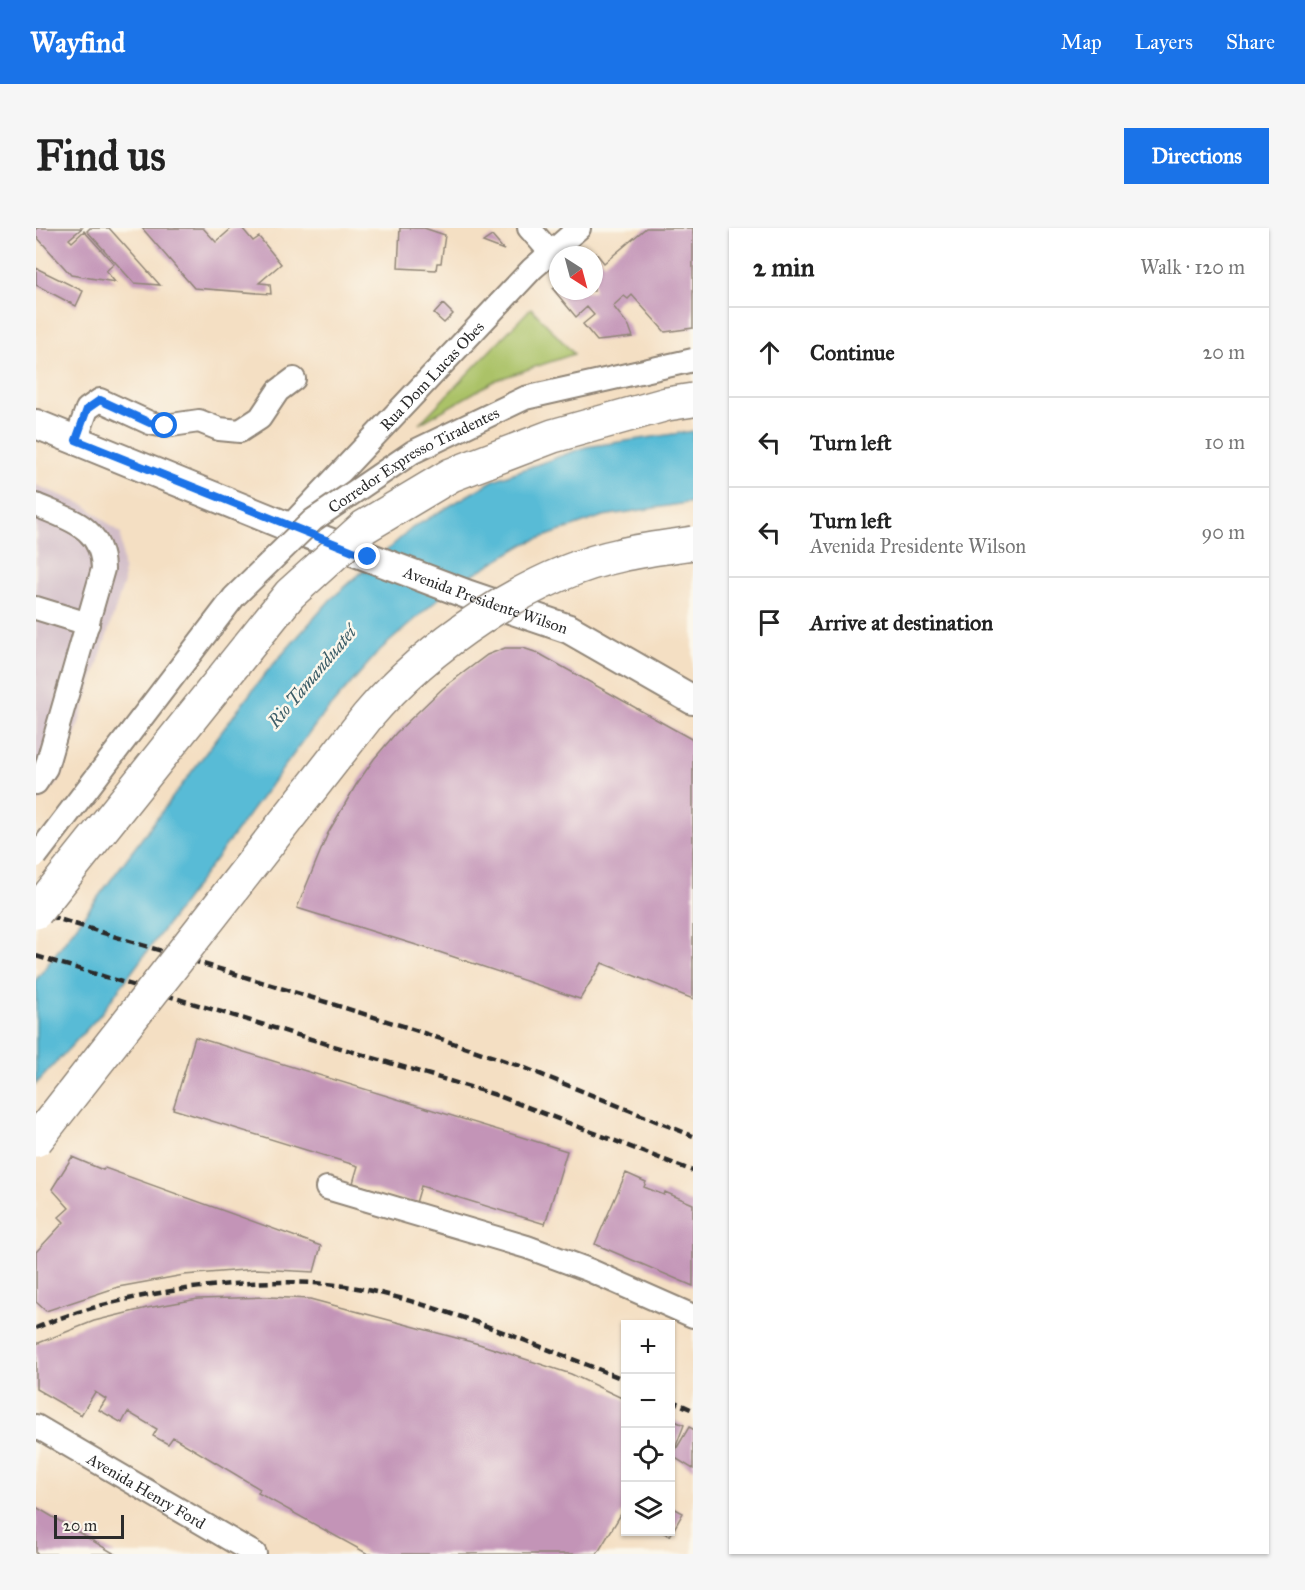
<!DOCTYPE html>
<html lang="en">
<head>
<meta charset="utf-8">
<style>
  body { margin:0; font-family:"IM FELL Great Primer",serif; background:#f6f6f6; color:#222 }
  .controls { position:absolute; right:18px; bottom:18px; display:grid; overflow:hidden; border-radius:0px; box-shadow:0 2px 4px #0004 }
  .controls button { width:54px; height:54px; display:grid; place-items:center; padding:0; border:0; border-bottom:2px solid #e0e0e0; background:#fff; color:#222; font:30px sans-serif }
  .compass { position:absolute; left:513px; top:18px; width:54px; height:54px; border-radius:50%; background:#fff; box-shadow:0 2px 4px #0004; rotate:144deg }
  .scale { position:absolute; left:18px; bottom:15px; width:70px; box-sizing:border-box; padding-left:6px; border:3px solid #2b2b2b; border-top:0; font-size:16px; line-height:21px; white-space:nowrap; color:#2b2b2b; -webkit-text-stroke:4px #fbf7ec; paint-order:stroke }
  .stop { position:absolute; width:18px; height:18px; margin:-14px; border:4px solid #1a73e8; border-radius:50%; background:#fff }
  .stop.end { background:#1a73e8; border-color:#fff; box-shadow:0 2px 6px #0008 }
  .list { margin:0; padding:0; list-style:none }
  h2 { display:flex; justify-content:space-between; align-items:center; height:78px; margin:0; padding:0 24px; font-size:26px }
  h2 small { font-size:20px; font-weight:400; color:#767676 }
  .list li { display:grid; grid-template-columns:39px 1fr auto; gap:18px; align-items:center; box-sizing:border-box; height:90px; padding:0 24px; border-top:2px solid #e0e0e0 }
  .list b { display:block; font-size:22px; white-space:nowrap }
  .list p { margin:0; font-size:20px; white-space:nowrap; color:#767676 }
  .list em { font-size:20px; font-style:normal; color:#767676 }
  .icon { flex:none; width:33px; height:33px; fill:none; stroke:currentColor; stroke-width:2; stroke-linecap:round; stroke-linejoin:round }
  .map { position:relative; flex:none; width:657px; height:1326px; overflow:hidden; border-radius:0px }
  header { display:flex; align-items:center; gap:36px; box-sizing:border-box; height:84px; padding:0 30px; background:#1a73e8; color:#fff }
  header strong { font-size:28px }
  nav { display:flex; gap:33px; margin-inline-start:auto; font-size:21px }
  .intro { display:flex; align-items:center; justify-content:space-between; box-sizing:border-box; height:144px; padding:0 36px }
  h1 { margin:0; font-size:42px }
  .button { padding:15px 27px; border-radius:0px; background:#1a73e8; color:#fff; font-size:21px; font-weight:700 }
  main { display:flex; gap:36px; padding:0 36px }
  aside { flex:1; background:#fff; border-radius:0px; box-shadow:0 2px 4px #0004 }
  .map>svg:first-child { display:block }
</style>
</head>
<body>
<header>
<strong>Wayfind</strong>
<nav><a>Map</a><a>Layers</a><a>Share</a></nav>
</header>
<div class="intro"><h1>Find us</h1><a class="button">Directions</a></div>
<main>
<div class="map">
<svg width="657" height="1326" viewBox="0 0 657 1326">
  <rect width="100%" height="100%" fill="#fbf7ec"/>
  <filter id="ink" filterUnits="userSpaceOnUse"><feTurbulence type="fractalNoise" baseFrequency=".0167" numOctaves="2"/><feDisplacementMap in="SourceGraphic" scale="12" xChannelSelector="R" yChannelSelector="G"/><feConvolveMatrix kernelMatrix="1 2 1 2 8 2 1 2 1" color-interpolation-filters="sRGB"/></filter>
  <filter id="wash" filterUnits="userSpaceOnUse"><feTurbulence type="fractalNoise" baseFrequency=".008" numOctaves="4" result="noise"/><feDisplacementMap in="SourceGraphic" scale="24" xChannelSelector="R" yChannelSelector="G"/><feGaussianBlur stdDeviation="1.35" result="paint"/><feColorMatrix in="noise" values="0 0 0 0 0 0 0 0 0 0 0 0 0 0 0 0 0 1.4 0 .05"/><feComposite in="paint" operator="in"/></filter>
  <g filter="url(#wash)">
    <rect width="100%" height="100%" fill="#f4dfc3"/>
    <path fill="#d2bdc8" d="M0,257L49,277L85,306L88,354L25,551L0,577Z"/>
    <path fill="#abc267" stroke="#6b7649" stroke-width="1.5" d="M495,80L538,126L460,152L383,196Z"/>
    <path fill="#58bbd6" stroke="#427380" stroke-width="1.5" d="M657,203V274L567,288L488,316L417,358L344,422L283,492L63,788L0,856V752L228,447L294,372L376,300L458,252L550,219Z"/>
    <g id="blocks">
      <path fill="#c394b7" d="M0,0H46L33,11L36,14L48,3L78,36L70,43L79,54L35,47L0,8Z
        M54,0H73L124,57L98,55L51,3Z
        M106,0H167L180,14L196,0H206L217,13L223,9L245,36L223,55L234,56L235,66L158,60Z
        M364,0H388L409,7L405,35H401L400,42L362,40Z
        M610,0H657V100L629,104L596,67L592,71L588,68L577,78L593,98L597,109L561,113L547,96L558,87L551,79L540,89L517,61L522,57V63H558V26L560,25L568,35Z
        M456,8L468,22L447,14Z
        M0,40L47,63L40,78L0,57Z
        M407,76L417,86L408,95L398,86Z
        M469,420H487L502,425L657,512V771L566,735L544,771L403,724L261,680L292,605L320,557L338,531L360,505L407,460L451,427Z
        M159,809L531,923L509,996L385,958L380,975L317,955L322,938L137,881Z
        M36,929L67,942L69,940L285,1018L278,1044L220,1041L148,1047L82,1059L10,1083L0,1074V1024L28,994L23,989L33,980L16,961Z
        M590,945L610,954L608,959L628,967L629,964L657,976V1058L559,1016Z
        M232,1069L274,1071L443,1116L535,1146L590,1172V1278L561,1326H332L222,1265L224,1261L137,1209L132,1216L117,1208L121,1201L92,1184L86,1195L63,1182L70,1171L59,1164L45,1187L0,1161V1116L58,1093L111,1080L162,1071Z
        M634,1191L648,1197L635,1231H634Z
        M653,1199L657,1201V1241L636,1228Z
        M634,1278L647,1285L634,1308L626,1304H634Z
        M0,1279L79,1326H0Z"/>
    </g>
  </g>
  <g filter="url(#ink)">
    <use href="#blocks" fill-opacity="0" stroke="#908577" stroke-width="1.5"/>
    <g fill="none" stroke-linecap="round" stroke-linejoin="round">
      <defs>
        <g id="minor">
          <path d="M493,0L515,25"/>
          <path d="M40,212L51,181L64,172L114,195L129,198L163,193L183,201L204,203L224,190L242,163L258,151"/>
          <path d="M0,277C34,292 66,298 67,341L10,540L0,555"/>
          <path id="s1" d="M253,299L496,41L543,0"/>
          <path d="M0,380L52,396"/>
          <path d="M291,960L491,1019L553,1042L657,1088"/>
          <path id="s2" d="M0,1198L219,1326"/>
        </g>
        <g id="major">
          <path id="s3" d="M0,196L253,299L433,367L533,401L657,472"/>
        </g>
      </defs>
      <use href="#minor" stroke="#908577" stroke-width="26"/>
      <use href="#major" stroke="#908577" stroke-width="32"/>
      <use href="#minor" stroke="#fff" stroke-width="22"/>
      <use href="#major" stroke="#fff" stroke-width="28"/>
      <path stroke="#2b2b2b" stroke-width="4.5" stroke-dasharray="9 4.5" stroke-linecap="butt" d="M0,684L367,798L484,838L657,908
        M0,728L460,867L657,943
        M0,1100C83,1062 242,1042 331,1062C418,1081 506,1120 590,1152
        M634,1172L657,1182"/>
      <defs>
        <g id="minor-bridge">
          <path id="s4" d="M0,628L198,369L277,292L377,224L489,170L657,132"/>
        </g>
        <path id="highway-bridge" d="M0,684L254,366L328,299L415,247L517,208L631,176L657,172
          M0,912L331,489C390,419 494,346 585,327C608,321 633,319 657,315"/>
      </defs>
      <use href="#minor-bridge" stroke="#908577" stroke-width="26" stroke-linecap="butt"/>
      <use href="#highway-bridge" stroke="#908577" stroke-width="36" stroke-linecap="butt"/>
      <use href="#minor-bridge" stroke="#fff" stroke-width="22"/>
      <use href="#highway-bridge" stroke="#fff" stroke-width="33"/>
    </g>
  </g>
  <g fill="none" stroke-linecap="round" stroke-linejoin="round" filter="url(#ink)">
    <path stroke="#1a73e8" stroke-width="8" d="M129,198L114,195L64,172L51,181L40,212L332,329"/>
  </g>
  <g text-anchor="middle" stroke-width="5" stroke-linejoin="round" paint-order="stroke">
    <g font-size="16" fill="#2b2b2b" stroke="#fbf7ec">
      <text dy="6" stroke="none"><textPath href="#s1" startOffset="208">Rua Dom Lucas Obes</textPath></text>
      <text dy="6" stroke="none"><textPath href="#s4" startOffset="554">Corredor Expresso Tiradentes</textPath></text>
      <text dy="6" stroke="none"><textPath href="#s3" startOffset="483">Avenida Presidente Wilson</textPath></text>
      <text dy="6" stroke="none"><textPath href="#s2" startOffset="128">Avenida Henry Ford</textPath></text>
    </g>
    <g font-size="18" font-style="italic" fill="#3b5d67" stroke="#fbf7ec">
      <text transform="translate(276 449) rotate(-50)" y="6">Rio Tamanduateí</text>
    </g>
  </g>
</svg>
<div class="controls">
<button>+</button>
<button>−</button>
<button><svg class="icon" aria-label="locate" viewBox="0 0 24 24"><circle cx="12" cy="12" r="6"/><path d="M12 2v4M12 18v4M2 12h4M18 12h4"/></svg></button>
<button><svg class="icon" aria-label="layers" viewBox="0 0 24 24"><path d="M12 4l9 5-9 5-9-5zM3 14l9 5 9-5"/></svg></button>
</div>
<svg class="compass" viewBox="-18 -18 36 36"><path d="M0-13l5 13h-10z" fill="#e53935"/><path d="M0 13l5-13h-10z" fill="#767676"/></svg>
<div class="scale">20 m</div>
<div class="stop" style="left:129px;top:198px"></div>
<div class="stop end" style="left:332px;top:329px"></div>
</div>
<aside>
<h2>2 min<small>Walk · 120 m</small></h2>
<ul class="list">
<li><svg class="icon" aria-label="ahead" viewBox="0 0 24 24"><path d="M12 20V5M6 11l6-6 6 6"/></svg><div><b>Continue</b></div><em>20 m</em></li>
<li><svg class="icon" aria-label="left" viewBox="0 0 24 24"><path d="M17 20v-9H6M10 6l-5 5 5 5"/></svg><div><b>Turn left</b></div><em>10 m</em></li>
<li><svg class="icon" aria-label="left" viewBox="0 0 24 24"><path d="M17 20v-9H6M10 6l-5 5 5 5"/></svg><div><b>Turn left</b><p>Avenida Presidente Wilson</p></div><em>90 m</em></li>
<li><svg class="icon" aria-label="arrive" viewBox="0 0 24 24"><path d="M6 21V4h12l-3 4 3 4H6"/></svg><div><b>Arrive at destination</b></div></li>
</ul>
</aside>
</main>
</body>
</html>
